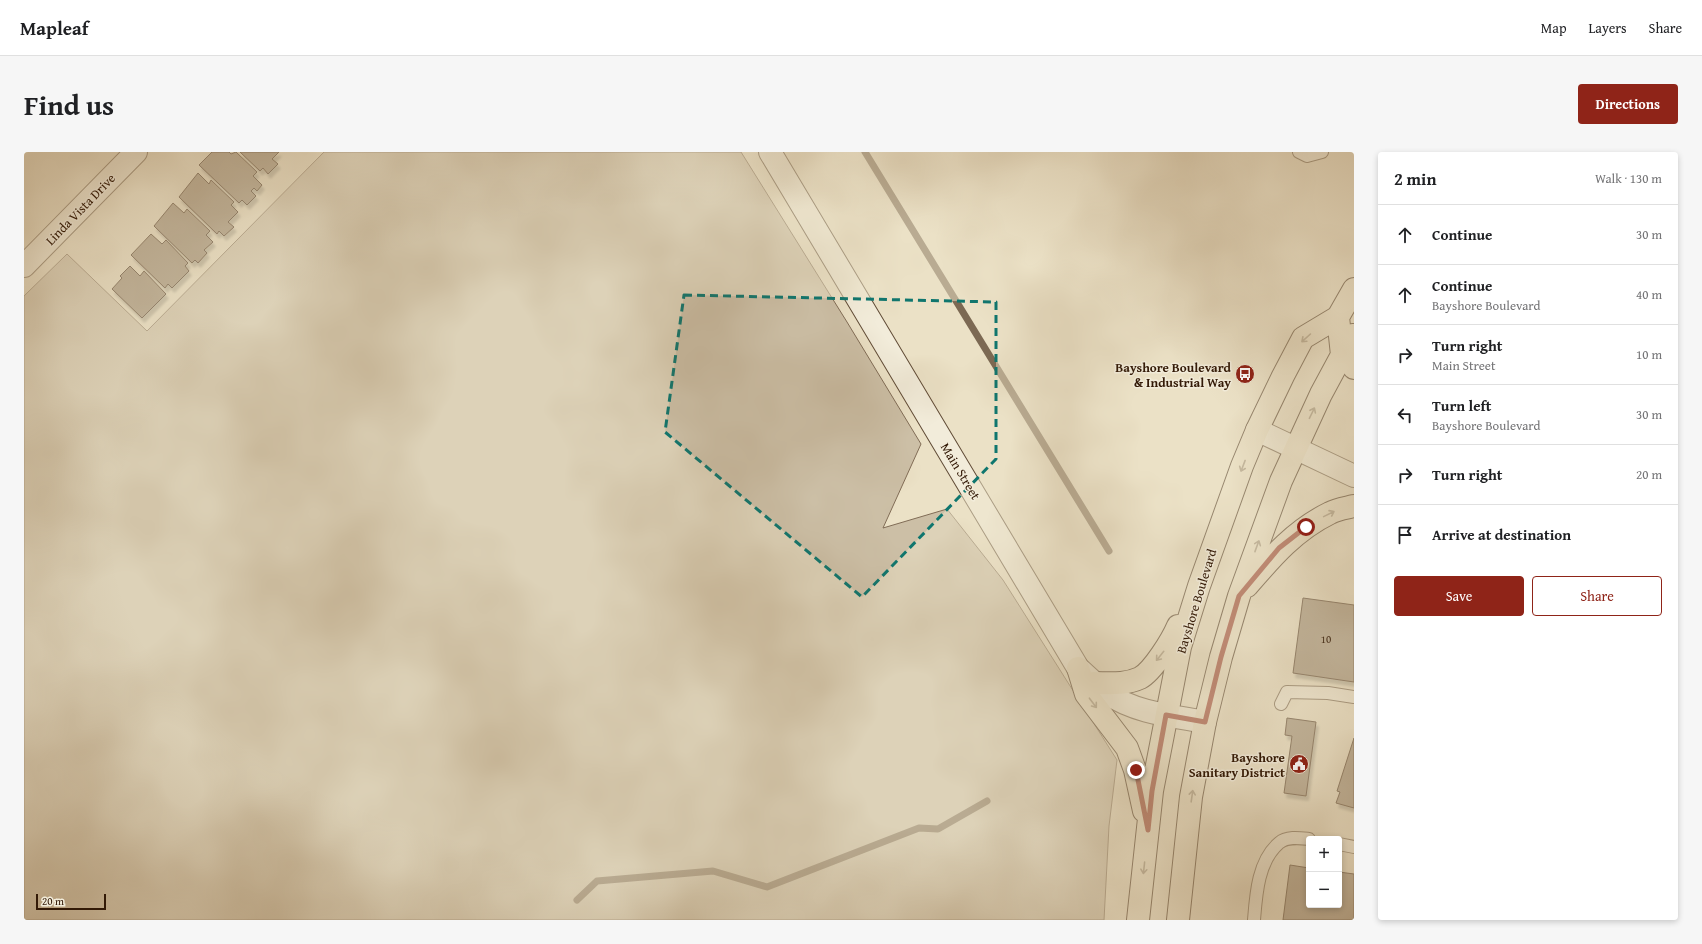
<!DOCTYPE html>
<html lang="en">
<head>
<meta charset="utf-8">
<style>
  body { margin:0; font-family:"Gentium Book Plus",serif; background:#f6f6f6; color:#202124 }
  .controls { position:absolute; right:12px; bottom:12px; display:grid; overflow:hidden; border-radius:4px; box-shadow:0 2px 6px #0003 }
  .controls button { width:36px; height:36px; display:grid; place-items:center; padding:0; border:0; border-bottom:1px solid #e0e0e0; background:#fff; color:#202124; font:20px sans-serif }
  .scale { position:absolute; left:12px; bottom:10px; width:70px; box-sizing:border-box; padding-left:4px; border:2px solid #331a07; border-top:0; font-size:11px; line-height:14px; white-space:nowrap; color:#331a07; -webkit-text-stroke:3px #f2ecda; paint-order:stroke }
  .stop { position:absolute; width:12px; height:12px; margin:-9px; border:3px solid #8f2418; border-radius:50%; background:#fff }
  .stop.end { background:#8f2418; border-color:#fff; box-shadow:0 1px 4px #0008 }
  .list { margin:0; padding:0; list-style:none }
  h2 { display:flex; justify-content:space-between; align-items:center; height:52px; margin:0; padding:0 16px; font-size:17px }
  h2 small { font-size:13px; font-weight:400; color:#757577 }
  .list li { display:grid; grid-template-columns:26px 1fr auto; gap:12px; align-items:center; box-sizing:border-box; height:60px; padding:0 16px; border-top:1px solid #e0e0e0 }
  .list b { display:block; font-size:15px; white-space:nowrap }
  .list p { margin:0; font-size:13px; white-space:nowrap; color:#757577 }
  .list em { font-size:13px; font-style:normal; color:#757577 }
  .actions { display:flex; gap:8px; padding:12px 16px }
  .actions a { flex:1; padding:9px 0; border:1px solid #8f2418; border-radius:4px; text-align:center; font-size:14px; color:#8f2418 }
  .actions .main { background:#8f2418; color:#fff }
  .icon { flex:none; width:22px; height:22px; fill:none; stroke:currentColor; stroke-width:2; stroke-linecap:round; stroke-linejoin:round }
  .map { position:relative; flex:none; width:1330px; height:768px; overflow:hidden; border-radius:4px }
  header { display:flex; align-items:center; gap:24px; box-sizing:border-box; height:56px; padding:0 20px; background:#fff; border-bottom:1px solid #e0e0e0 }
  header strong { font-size:19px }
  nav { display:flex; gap:22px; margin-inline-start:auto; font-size:14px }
  .intro { display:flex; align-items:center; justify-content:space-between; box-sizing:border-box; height:96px; padding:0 24px }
  h1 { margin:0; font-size:28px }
  .button { padding:10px 18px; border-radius:4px; background:#8f2418; color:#fff; font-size:14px; font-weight:700 }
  main { display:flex; gap:24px; padding:0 24px }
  aside { flex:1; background:#fff; border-radius:4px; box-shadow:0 2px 6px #0003 }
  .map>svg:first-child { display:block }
</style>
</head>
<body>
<header>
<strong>Mapleaf</strong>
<nav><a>Map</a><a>Layers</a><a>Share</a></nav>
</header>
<div class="intro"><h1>Find us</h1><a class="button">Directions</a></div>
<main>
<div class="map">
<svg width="1330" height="768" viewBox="0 0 1330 768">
  <defs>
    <filter id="shadow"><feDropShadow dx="2.5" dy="4.5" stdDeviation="1" flood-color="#0004"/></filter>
  </defs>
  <rect width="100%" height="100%" fill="#ebe1c6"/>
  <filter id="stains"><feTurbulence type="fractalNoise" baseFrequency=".005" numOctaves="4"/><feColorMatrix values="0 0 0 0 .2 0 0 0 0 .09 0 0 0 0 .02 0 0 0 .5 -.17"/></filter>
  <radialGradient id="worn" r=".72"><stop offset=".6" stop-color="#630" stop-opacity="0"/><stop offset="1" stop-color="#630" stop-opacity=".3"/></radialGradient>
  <path fill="#ccbfa6" stroke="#806c56" d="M300,0H717L823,170L897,292L859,376L923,357L979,428L1093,608L1085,674L1080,768H0V144L43,102L123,179Z"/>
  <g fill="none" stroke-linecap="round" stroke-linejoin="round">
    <path stroke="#7c6953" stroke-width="7" d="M841,0L1085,399
      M553,748L573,729L689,719L743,735L895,676L914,677L963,649"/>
  </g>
  <path fill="#93816a" stroke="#331a07" filter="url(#shadow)" d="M188,0H205L207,2L212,0L233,20L229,24L238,33L233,39L230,36L227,39L232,44L223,53L218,48L215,51L175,13Z
    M216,0H255L248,7L254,12L244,22L239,16L236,19Z
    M174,21L185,32L187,28L210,50L207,53L214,60L204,70L210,75L200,84L195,79L193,82L155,45Z
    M149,51L160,61L163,57L186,79L182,83L189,90L180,98L183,101L174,111L171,108L168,111L130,74Z
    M127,82L138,92L142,88L164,111L161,114L165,119L148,136L144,132L141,136L107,103Z
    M106,114L116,124L120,119L142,142L118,166L88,137L98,126L96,124Z
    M1279,446L1330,453V530L1269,521Z
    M1263,566L1292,570L1282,644L1260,641L1268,584L1261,583Z
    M1330,586V656L1312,651L1316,640L1313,639Z
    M1266,713L1285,716V753H1315V720L1330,722V768H1259Z"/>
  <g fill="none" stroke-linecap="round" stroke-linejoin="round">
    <defs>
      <path id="lane" d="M1275,0L1283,4L1298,0
        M1257,552L1263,540L1304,541L1330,545
        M1315,692L1330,695
        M1230,768C1232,742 1234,709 1255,691C1263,684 1276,686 1285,687"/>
      <path id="street" d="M746,0L1054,516C1064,525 1073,534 1084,542C1112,561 1149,564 1181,570
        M0,114L112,0
        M1233,278L1330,324"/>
      <path id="primary" d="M1329,183L1330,216
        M1223,434C1248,405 1271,378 1306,361C1313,357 1322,356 1330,354
        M1054,516L1062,542L1103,596L1111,618L1120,659
        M1070,531C1085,531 1101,533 1116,526C1129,519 1148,488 1154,474
        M1114,768L1128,639L1156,495L1175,434L1218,314L1233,278L1259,224L1279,186L1314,165L1330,137
        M1154,768L1167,645L1181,570L1197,505L1215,444L1257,329L1297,242L1318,203L1314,165"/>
    </defs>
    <use href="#lane" stroke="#614c37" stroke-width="14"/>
    <use href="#street" stroke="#614c37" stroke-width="24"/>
    <use href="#primary" stroke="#331a07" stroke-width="24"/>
    <use href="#lane" stroke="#f2ecda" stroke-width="12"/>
    <use href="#street" stroke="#f2ecda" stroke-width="22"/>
    <use href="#primary" stroke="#ebe1c6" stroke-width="22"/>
  </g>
  <defs><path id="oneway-shaft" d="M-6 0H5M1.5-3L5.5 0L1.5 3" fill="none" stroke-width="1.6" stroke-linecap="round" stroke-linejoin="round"/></defs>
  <g stroke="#988770">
    <use href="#oneway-shaft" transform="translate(1282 186) rotate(138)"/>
    <use href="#oneway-shaft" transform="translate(1288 261) rotate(-64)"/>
    <use href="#oneway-shaft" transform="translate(1219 314) rotate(111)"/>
    <use href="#oneway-shaft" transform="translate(1305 362) rotate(-26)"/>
    <use href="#oneway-shaft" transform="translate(1233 394) rotate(-70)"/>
    <use href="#oneway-shaft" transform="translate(1136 504) rotate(129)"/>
    <use href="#oneway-shaft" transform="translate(1069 551) rotate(53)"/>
    <use href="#oneway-shaft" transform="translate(1168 644) rotate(-82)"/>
    <use href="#oneway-shaft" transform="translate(1120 716) rotate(96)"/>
  </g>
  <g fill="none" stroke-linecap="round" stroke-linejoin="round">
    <path stroke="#8f2418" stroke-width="5" d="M1112,618L1124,678L1128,639L1142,563L1181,570L1197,505L1215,444L1255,396L1282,375"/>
  </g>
  <path d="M0 0H1330V768H0ZM660,143L972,150V307L838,445L641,280Z" fill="#ebe1c6" fill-opacity=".55" fill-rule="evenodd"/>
  <path fill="none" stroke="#0f766e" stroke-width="3" stroke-dasharray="8 5" stroke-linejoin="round" d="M660,143L972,150V307L838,445L641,280Z"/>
  <defs>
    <symbol id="bus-disc" viewBox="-11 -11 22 22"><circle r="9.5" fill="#8f2418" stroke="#f2ecda"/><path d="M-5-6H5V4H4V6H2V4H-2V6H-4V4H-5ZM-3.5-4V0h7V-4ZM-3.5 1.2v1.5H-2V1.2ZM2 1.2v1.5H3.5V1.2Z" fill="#fff"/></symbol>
    <symbol id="civic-disc" viewBox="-11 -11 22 22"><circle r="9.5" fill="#8f2418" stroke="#f2ecda"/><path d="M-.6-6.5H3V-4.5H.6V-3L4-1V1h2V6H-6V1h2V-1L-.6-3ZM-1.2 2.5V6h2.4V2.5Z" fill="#fff"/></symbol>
  </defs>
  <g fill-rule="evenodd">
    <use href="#bus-disc" x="1210" y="211" width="22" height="22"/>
    <use href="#civic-disc" x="1264" y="601" width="22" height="22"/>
  </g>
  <g text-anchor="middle" stroke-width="3" stroke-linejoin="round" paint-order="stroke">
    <g font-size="11" fill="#4b3420">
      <text x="1302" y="491">10</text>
    </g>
    <g font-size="13" fill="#331a07" stroke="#f2ecda">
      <text transform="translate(56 57) rotate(-46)" y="5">Linda Vista Drive</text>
      <text transform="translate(937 319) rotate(59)" y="5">Main Street</text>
      <text transform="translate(1172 449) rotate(-73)" y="5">Bayshore Boulevard</text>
    </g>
    <g font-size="13" font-weight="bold" fill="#331a07" stroke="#f2ecda" text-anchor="end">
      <text x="1207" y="220">Bayshore Boulevard<tspan x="1207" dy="15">&amp; Industrial Way</tspan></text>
      <text x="1261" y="610">Bayshore<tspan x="1261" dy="15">Sanitary District</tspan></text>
    </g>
  </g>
  <rect width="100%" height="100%" filter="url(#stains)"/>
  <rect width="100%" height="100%" fill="url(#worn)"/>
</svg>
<div class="controls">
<button>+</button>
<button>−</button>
</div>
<div class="scale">20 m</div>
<div class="stop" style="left:1282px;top:375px"></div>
<div class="stop end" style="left:1112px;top:618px"></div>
</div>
<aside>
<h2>2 min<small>Walk · 130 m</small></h2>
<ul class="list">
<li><svg class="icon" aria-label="ahead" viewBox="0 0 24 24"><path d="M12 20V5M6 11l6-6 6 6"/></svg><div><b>Continue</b></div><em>30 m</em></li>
<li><svg class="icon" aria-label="ahead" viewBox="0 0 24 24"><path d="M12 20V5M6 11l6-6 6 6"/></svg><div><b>Continue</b><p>Bayshore Boulevard</p></div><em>40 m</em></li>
<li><svg class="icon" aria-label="right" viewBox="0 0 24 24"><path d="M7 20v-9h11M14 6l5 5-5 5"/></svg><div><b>Turn right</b><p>Main Street</p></div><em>10 m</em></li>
<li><svg class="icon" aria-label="left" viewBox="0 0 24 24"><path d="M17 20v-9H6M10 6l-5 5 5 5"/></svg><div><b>Turn left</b><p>Bayshore Boulevard</p></div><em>30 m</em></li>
<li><svg class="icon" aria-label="right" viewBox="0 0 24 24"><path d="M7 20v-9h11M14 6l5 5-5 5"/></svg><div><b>Turn right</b></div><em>20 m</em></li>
<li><svg class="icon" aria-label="arrive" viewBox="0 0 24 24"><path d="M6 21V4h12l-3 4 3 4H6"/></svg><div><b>Arrive at destination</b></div></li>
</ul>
<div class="actions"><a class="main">Save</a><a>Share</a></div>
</aside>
</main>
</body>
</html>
